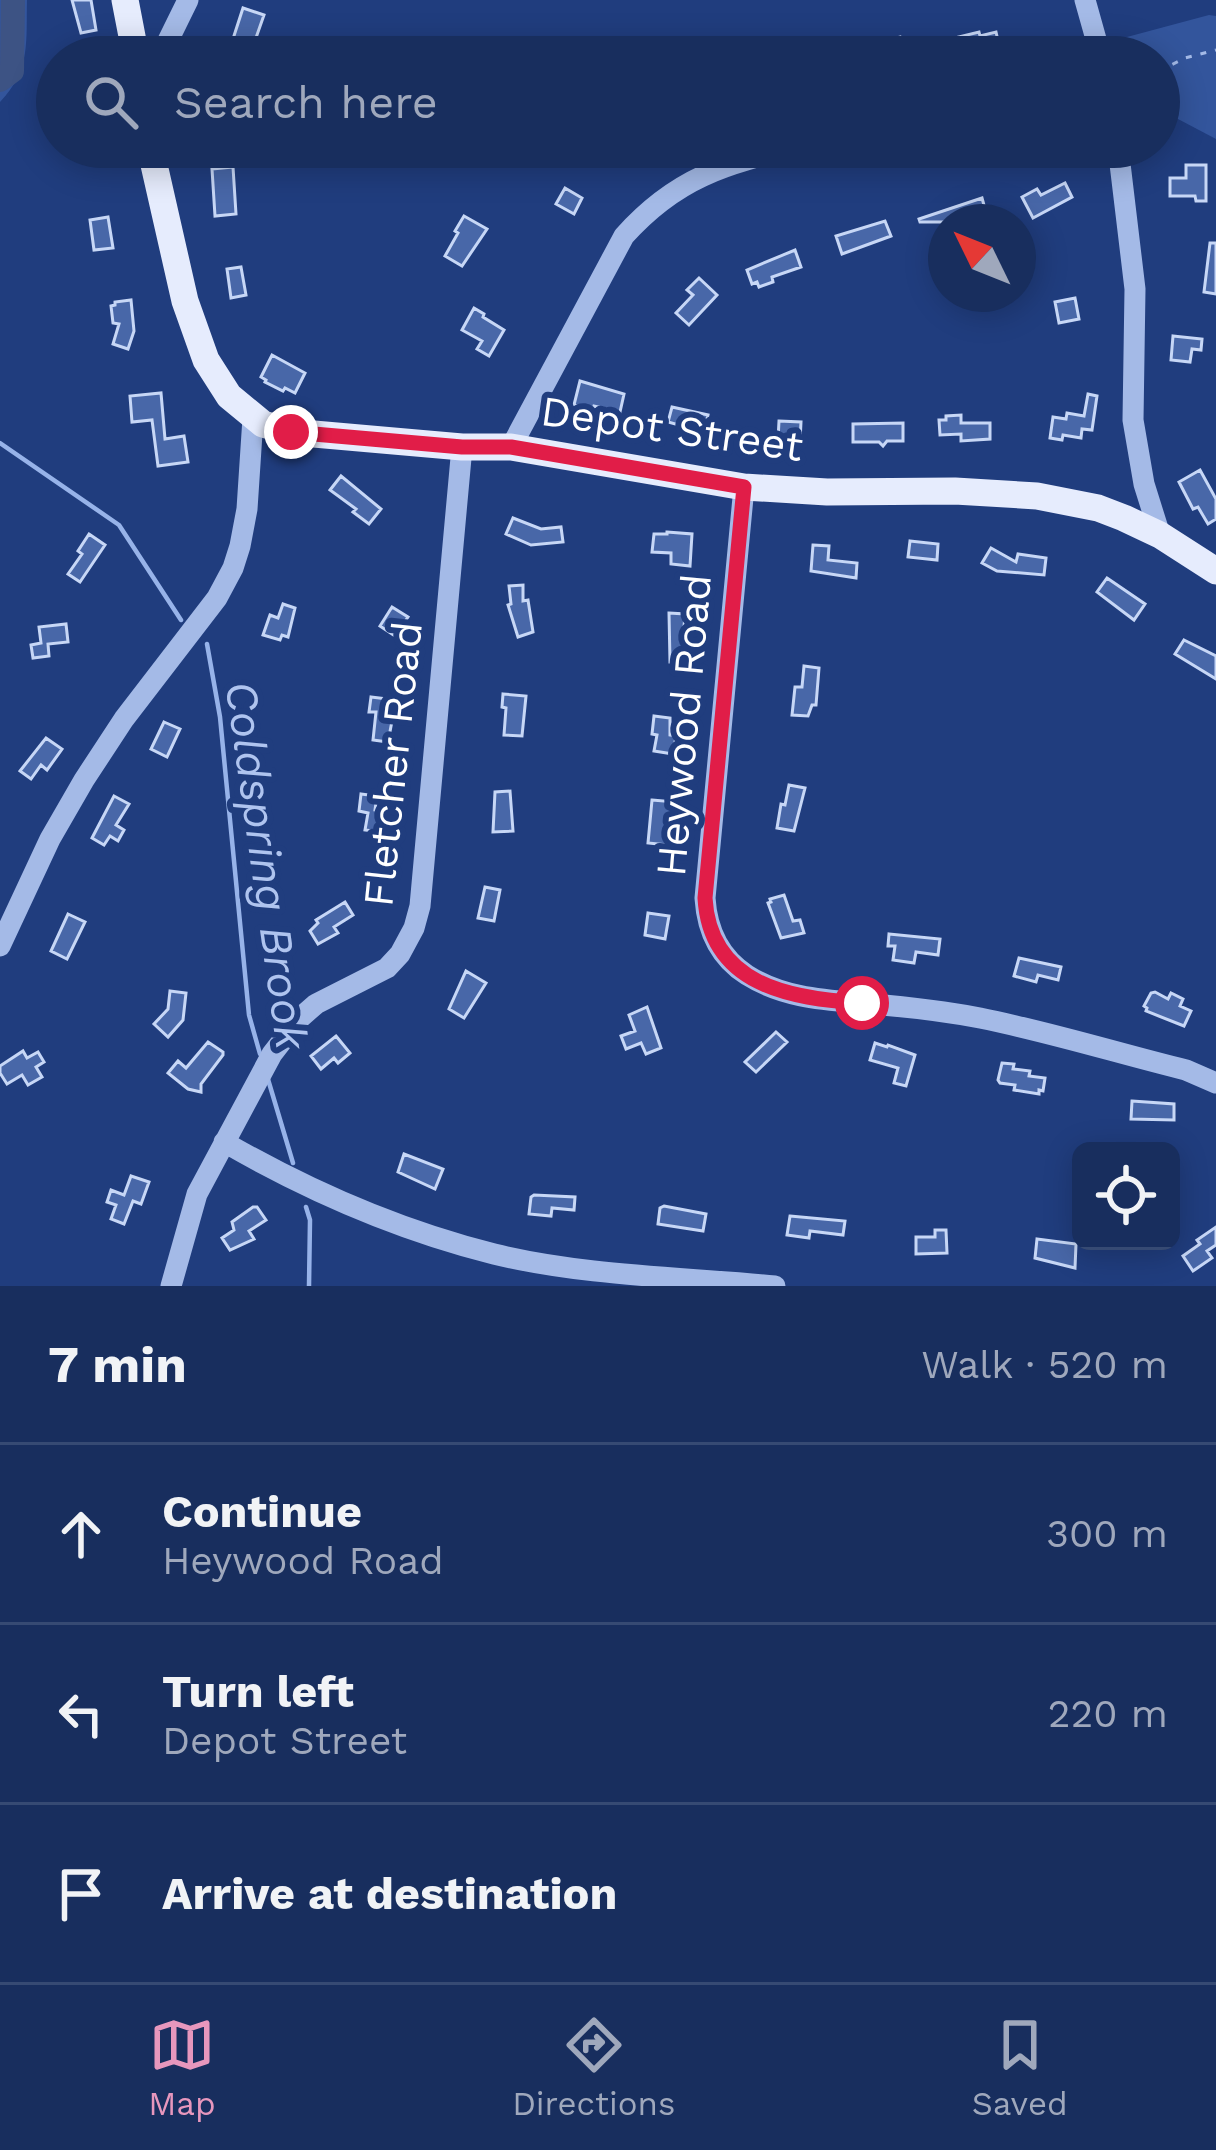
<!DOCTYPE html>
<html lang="en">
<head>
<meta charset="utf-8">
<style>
  body { margin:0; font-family:"Work Sans",sans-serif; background:#253a67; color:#f1f3f6 }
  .controls { position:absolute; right:36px; bottom:36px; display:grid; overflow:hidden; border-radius:18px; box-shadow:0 6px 30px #0003 }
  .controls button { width:108px; height:108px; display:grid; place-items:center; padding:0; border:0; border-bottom:3px solid #364a73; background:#182e5e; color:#f1f3f6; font:60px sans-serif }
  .compass { position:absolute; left:928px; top:204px; width:108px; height:108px; border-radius:50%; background:#182e5e; box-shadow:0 6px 30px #0003; rotate:313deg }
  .stop { position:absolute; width:36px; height:36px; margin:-27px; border:9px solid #e11d48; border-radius:50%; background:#fff }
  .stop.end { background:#e11d48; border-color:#fff; box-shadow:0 3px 12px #0008 }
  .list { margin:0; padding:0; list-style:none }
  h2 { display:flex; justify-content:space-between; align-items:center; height:156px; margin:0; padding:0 48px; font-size:51px }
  h2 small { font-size:39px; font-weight:400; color:#9fa8bc }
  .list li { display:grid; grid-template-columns:78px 1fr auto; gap:36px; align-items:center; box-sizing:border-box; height:180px; padding:0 48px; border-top:3px solid #364a73 }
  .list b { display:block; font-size:45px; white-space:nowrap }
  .list p { margin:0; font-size:39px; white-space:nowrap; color:#9fa8bc }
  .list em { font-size:39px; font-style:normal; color:#9fa8bc }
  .icon { flex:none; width:66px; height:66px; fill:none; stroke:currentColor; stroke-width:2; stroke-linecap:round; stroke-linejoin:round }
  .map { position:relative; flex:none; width:1216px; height:1286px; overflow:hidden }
  .search { position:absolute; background:#182e5e; box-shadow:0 6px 30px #0003; left:36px; right:36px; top:36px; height:132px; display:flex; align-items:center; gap:30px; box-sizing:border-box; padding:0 42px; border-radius:66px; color:#9fa8bc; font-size:45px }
  .sheet { height:696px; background:#182e5e }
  nav { display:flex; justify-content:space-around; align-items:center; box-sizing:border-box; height:168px; border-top:3px solid #364a73; background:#182e5e; font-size:33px; color:#9fa8bc }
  nav a { display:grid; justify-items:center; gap:6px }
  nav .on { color:#e797bd }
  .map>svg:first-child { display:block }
</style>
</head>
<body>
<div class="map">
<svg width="1216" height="1286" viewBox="0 0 1216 1286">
  <rect width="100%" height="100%" fill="#203d7e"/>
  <path fill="#33559c" d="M0,0H27C26,41 31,70 0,102Z
    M1209,15L1216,16V139L1159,109V57H1116L1112,41Z"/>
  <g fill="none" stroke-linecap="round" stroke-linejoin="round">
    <path stroke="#97b3e9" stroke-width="4.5" d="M0,443L119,525L181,620
      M207,644L220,717L249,1015L260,1054
      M267,1076L293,1163
      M306,1207L310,1220L309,1286"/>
    <path stroke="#3d5384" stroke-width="24" d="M0,80L12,71L13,0"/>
  </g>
  <path fill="#4867a8" stroke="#c7d7f6" stroke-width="3" d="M72,0H91L96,30L81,33Z
    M243,8L264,15L251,52L231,45Z
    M979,32L980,36L996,32L999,45L950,55L946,40Z
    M900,37L902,45L906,43L909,57H869V53L890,48L888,40Z
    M1186,165H1206V201H1196L1195,196H1170V178H1186Z
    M233,167L236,214L215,216L212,169Z
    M1065,183L1072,197L1033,218L1022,197L1037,189L1041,195Z
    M565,188L582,198L574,214L556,204Z
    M982,198L987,216L965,222H920L919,219Z
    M464,216L487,229L462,266L445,256L458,233L455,231Z
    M108,217L113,248L94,250L90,220Z
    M885,221L891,236L842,254L836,236Z
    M1210,243H1216V294L1204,292Z
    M795,250L801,267L772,277L773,282L759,287L757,282L752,284L747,270Z
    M241,267L246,295L231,298L227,269Z
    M699,278L717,295L689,325L676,313L693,295L687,290Z
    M1075,298L1079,319L1059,323L1055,302Z
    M131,300L134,331L128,349L113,344L119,324L113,323L111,306L115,305V302Z
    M474,308L484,314L483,317L504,330L489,356L477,349L482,341L462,330Z
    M1173,336L1202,339L1201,350L1192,349L1190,362L1171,360Z
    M272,355L305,373L295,393L285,388L283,391L265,382L266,380L261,377Z
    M580,381L624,394L620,412L594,406L593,410L574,405Z
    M161,393L165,439L184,436L188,462L158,466L152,420L132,422L130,396Z
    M1088,394L1097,396L1092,430L1082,429L1081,438L1063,435L1062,440L1050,438L1053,417L1066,419L1067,413L1084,416Z
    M672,407L708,415L705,428L694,426L693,429L668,422Z
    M961,415V423H990V439L961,441V434L940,435L939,420H946V416Z
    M779,421L801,422L800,442L778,440Z
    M903,423V441H887L883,446L879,442H853V424Z
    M1200,470L1216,499V519L1208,524L1198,507L1193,509L1179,482Z
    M341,476L381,509L369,524L353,512L356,509L330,490Z
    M513,518L541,529L561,527L563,542L531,545L506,534Z
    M667,532L692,534L690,566L671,564V553L652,552L654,534H667Z
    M89,534L105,545L80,582L68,574L82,554L78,551Z
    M910,541L938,544L937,560L908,557Z
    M813,545L829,546L828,560L857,563L856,578L811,571Z
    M991,548L1016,562L1018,554L1046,558L1044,575L997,571L982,563Z
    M1107,578L1145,604L1134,620L1097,592Z
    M523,585V601L528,600L533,632L518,637L508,605L511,604L509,586Z
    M283,604L295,608L288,637L282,635L280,640L263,635L270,615L278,618Z
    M392,607L408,617L395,636L380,626Z
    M669,613L685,614L683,640L690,641L688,663L670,662Z
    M66,624L68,642L48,644L49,656L33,658L31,645L41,643L39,627Z
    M1184,640L1216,656V679L1175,654Z
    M804,666L819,668L816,705H812L808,716L792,715L795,687H802Z
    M503,694L526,696L522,736L504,735L506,708L502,707Z
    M371,697L396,700L388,742L373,740L376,712H369Z
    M654,716L670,718V735L676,736L673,754L654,751L657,735L652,734Z
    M164,722L180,729L167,757L151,749Z
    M46,738L62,749L47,770L41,765L31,779L20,771Z
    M789,785L805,788L794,831L777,828L781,804L785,805Z
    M510,791L513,831L493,832L495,792Z
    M361,794L377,796L375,810L384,811L382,832L365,830L368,813L359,811Z
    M114,796L129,804L116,825L124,830L118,841L110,836L104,845L92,838Z
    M652,800L676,802L675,818L670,817L668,845L648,843Z
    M485,887L500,890L494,921L478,918Z
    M784,895L793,921L800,920L804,933L781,938L768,903L771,902L770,899Z
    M345,902L353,915L334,927L338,933L318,944L310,931L318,923L316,920Z
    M648,913L669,916L665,939L645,935Z
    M68,914L85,922L67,959L51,951Z
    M889,934L940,939L938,955L916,952L914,963L893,960L895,946H888Z
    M1019,958L1061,967L1058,980L1038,975L1036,982L1014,976Z
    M466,971L486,983L464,1018L449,1009Z
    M170,991L186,993L183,1020L168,1037L154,1024L168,1009Z
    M1155,992L1168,999L1171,993L1183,999L1180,1006L1191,1011L1184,1026L1146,1011L1147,1008L1144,1006L1151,993Z
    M647,1007L661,1048L646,1054L641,1043L626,1049L621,1036L635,1031L629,1015Z
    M776,1032L787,1042L756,1072L745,1062Z
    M336,1036L350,1053L338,1063L334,1058L321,1069L311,1056Z
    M208,1042L223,1052V1055L201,1084V1092L188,1089L168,1073L178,1061L186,1068Z
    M875,1043L887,1047L888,1045L915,1055L906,1086L894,1083L898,1068L870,1060Z
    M23,1051L27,1058L38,1052L44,1062L36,1067L42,1077L28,1085L22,1075L7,1084L0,1073V1066Z
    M1002,1063L1014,1064L1013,1069L1030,1071L1029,1076L1045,1078L1043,1091L1039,1090V1094L1014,1090L1015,1085L1000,1083L998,1080Z
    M1132,1101L1174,1104V1120L1131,1119Z
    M404,1154L443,1169L435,1189L398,1172Z
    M131,1176L149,1182L141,1204L133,1201L124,1224L111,1219L116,1205L107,1202L111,1190L124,1195Z
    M534,1195L575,1197L574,1210L552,1208L551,1216L529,1214L531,1197Z
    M664,1206L706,1214L703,1231L658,1224L660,1208Z
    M253,1207H257L266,1220L249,1231L254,1239L230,1250L222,1238L234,1230L232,1222Z
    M790,1216L845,1221L843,1235L810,1231L809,1238L787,1235Z
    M1216,1227V1245L1207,1251L1212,1258L1193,1271L1183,1256L1200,1244L1197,1240Z
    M935,1230H946L947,1253L916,1254V1237H935Z
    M1037,1239L1076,1244L1075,1268L1035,1258Z"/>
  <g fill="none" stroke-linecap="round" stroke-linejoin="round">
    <path stroke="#a4bae7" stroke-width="3" stroke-dasharray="6 9" stroke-linecap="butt" d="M1159,71L1185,58L1216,50"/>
    <path stroke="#a4bae7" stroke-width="21" d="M1085,0L1101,57
      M160,57L188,0
      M1118,147L1135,289L1133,420L1144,484L1160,535
      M511,447L624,236C676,178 724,164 798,147
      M744,487L705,898C707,930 719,957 747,975C785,999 828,1000 871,1004C908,1007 944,1011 980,1018C1050,1032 1117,1053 1186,1070L1216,1083
      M0,946L50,839L84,780L124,719L217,598L233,568L240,546L247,509L253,418
      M224,1142C309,1191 398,1230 494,1254C584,1276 683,1277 775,1286
      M171,1286L197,1194L272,1054L300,1018L316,1004L387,968L400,954L414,928L420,906L462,447"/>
    <path stroke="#e6ecfd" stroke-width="27" d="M125,0L136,57
      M150,147L185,301L206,360L229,396L263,424L291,432L462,447H511L744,487L827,492L955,491L1037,496L1098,508L1124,518L1160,535L1216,571"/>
  </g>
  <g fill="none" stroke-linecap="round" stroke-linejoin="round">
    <path stroke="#e11d48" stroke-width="15" d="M291,432L462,447H511L744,487L705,898C710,985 790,999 862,1003"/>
  </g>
  <g text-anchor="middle" stroke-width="12" stroke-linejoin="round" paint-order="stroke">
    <g font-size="42" fill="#fff" stroke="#203d7e">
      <text transform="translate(672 428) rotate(8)" y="15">Depot Street</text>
      <text transform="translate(683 725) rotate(-85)" y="15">Heywood Road</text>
      <text transform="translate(392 764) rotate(-84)" y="15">Fletcher Road</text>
    </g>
    <g font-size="45" font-style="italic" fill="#afc4ef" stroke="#203d7e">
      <text transform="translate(267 865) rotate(82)" y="16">Coldspring Brook</text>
    </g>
  </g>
</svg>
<div class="controls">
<button><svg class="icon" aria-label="locate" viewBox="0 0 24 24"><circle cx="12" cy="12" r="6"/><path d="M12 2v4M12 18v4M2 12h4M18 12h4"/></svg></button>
</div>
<svg class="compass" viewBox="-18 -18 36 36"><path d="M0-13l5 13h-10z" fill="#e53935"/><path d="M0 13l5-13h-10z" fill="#9fa8bc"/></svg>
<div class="stop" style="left:862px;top:1003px"></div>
<div class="stop end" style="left:291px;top:432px"></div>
<div class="search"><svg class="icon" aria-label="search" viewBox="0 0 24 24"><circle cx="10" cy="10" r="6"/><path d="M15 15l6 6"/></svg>Search here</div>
</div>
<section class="sheet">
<h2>7 min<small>Walk · 520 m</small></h2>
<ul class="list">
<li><svg class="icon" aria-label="ahead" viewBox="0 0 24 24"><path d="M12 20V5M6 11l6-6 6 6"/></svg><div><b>Continue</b><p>Heywood Road</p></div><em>300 m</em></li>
<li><svg class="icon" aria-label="left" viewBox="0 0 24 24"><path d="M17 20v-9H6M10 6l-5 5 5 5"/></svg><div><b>Turn left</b><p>Depot Street</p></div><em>220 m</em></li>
<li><svg class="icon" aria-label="arrive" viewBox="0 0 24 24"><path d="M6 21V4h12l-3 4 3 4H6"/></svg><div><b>Arrive at destination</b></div></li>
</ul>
</section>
<nav>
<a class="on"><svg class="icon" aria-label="map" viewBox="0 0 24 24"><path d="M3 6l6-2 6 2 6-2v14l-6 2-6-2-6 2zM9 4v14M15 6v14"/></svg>Map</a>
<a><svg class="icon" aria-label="directions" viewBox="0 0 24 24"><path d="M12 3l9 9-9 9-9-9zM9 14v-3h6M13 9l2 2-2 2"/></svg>Directions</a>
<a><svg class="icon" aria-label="saved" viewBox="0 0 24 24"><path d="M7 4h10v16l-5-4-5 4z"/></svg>Saved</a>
</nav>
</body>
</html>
